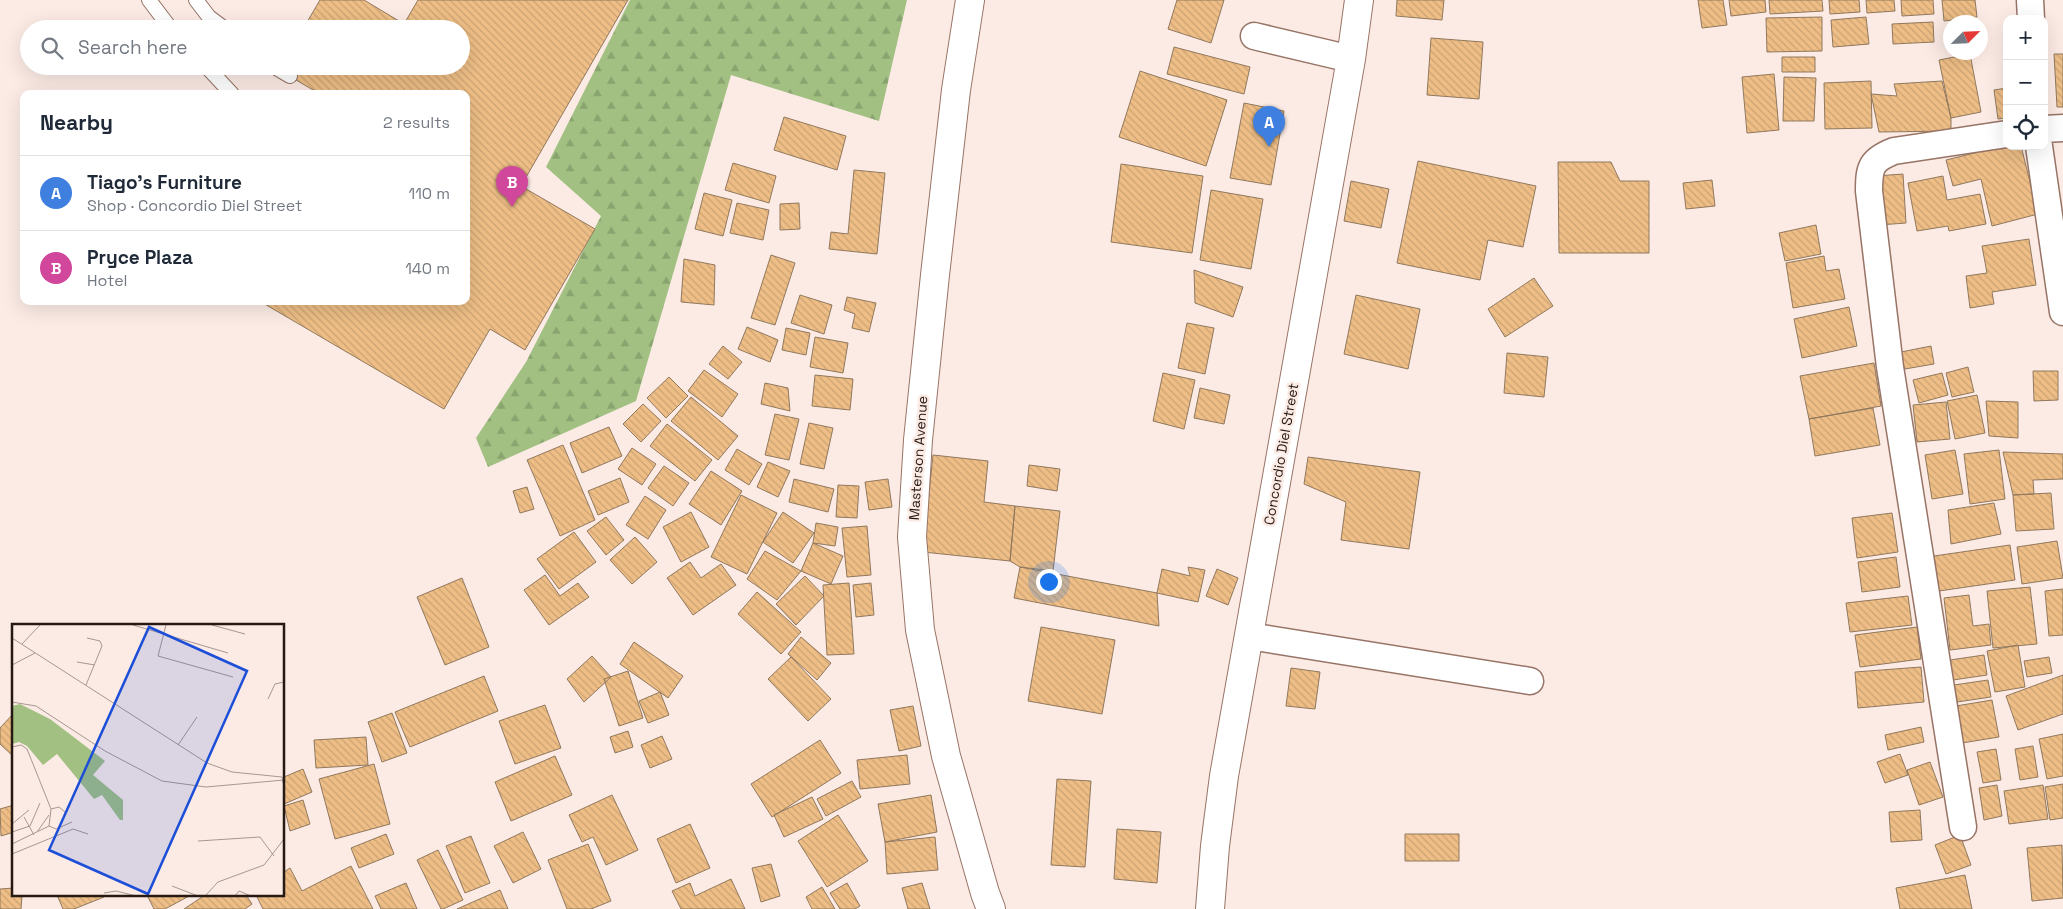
<!DOCTYPE html>
<html lang="en">
<head>
<meta charset="utf-8">
<style>
  body { margin:0; font-family:"Space Grotesk",sans-serif; background:#f6f6f7; color:#1f2937 }
  .controls { position:absolute; right:15px; top:15px; display:grid; overflow:hidden; border-radius:10px; box-shadow:0 5px 20px #0002 }
  .controls button { width:45px; height:45px; display:grid; place-items:center; padding:0; border:0; border-bottom:1px solid #e0e1e3; background:#fff; color:#1f2937; font:25px sans-serif }
  .compass { position:absolute; left:1943px; top:15px; width:45px; height:45px; border-radius:50%; background:#fff; box-shadow:0 5px 20px #0002; rotate:66deg }
  .you { position:absolute; left:1048px; top:581px; width:18px; height:18px; margin:-12px; border:4px solid #fff; border-radius:50%; background:#1a73e8; box-shadow:0 0 0 8px #1a73e833 }
  .badge { display:grid; place-items:center; width:32px; height:32px; border-radius:50%; background:#2563eb; color:#fff; font-size:16px; font-weight:700 }
  .pin { position:absolute; translate:-50% -41px; filter:drop-shadow(0 1px 2px #0008) }
  .pin::after { content:''; position:absolute; top:26px; width:18px; height:15px; background:inherit; clip-path:polygon(0 0,100% 0,50% 100%) }
  .list { margin:0; padding:0; list-style:none }
  h2 { display:flex; justify-content:space-between; align-items:center; height:65px; margin:0; padding:0 20px; font-size:21px }
  h2 small { font-size:16px; font-weight:400; color:#747a83 }
  .list li { display:grid; grid-template-columns:32px 1fr auto; gap:15px; align-items:center; box-sizing:border-box; height:75px; padding:0 20px; border-top:1px solid #e0e1e3 }
  .list b { display:block; font-size:19px; white-space:nowrap }
  .list p { margin:0; font-size:16px; white-space:nowrap; color:#747a83 }
  .list em { font-size:16px; font-style:normal; color:#747a83 }
  .icon { flex:none; width:28px; height:28px; fill:none; stroke:currentColor; stroke-width:2; stroke-linecap:round; stroke-linejoin:round }
  .map { position:relative; flex:none; width:2063px; height:909px; overflow:hidden }
  .search { position:absolute; background:#fff; box-shadow:0 5px 20px #0002; left:20px; top:20px; width:450px; height:55px; display:flex; align-items:center; gap:12px; box-sizing:border-box; padding:0 18px; border-radius:28px; color:#747a83; font-size:19px }
  .panel { position:absolute; background:#fff; box-shadow:0 5px 20px #0002; left:20px; top:90px; width:450px; height:215px; border-radius:10px }
  .map>svg:first-child { display:block }
</style>
</head>
<body>
<div class="map">
<svg width="2063" height="909" viewBox="0 0 2063 909">
  <defs>
    <pattern id="forest-firs" width="22" height="20" patternUnits="userSpaceOnUse" patternTransform="scale(1.25)"><rect width="22" height="20" fill="#a1c082"/><path d="M5 1l3.5 6h-7zM16 11l3.5 6h-7z" fill="#8aa46f"/></pattern>
    <pattern id="building-back-hatch" width="6" height="6" patternUnits="userSpaceOnUse" patternTransform="scale(1.25)"><rect width="6" height="6" fill="#eebe86"/><path d="M-1 5l2 2M0 0l6 6M5-1l2 2" fill="none" stroke="#cca373"/></pattern>
  </defs>
  <rect width="100%" height="100%" fill="#fcebe5"/>
  <path fill="url(#forest-firs)" d="M630,0H907L879,121L731,75L636,401L488,467L476,438L526,362L601,216L546,167Z"/>
  <path fill="url(#building-back-hatch)" stroke="#91785d" d="M320,0H364L404,24L418,0H628L521,186L595,229L525,350L490,329L444,409L263,303L264,301H466V94H320L279,70L281,66H461V29H303Z
    M1177,0H1224L1211,43L1168,29Z
    M1397,0H1444L1442,20L1396,16Z
    M1698,0H1723L1727,25L1702,28Z
    M1729,0H1765L1766,12L1731,16Z
    M1769,0H1822L1823,11L1770,14Z
    M1829,0H1859L1860,12L1830,14Z
    M1866,0H1894L1895,11L1867,13Z
    M1901,0H1933L1934,14L1902,16Z
    M1942,0H1975L1977,17L1944,21Z
    M1822,17V51L1767,52L1766,18Z
    M1866,17L1869,44L1833,47L1831,20Z
    M1933,22L1934,42L1893,44L1892,24Z
    M1431,38L1483,42L1479,99L1427,95Z
    M1174,47L1250,67L1244,94L1167,74Z
    M1970,54L1981,112L1951,118L1939,60Z
    M2054,54H2063V107H2057Z
    M1782,57H1815V72H1782Z
    M1140,71L1227,100L1206,166L1119,137Z
    M1774,74L1779,130L1747,133L1742,77Z
    M1784,77L1816,78L1814,121H1783Z
    M1871,81L1872,128L1825,129L1824,83Z
    M1942,81L1951,118V131L1879,132L1871,94L1897,96L1894,84Z
    M2007,88V118L1998,119L1994,90Z
    M1244,103L1284,111L1271,185L1230,178Z
    M784,117L846,136L837,170L774,150Z
    M2007,145L2021,146L2038,214L1992,226L1981,179L1953,186L1946,160Z
    M1418,161L1536,186L1523,247L1488,240L1480,280L1397,263Z
    M1558,162H1611L1620,181H1649V253H1559Z
    M733,163L776,176L769,203L725,190Z
    M1121,164L1203,176L1192,253L1111,242Z
    M854,170L885,173L877,254L829,249L831,232L848,234Z
    M1903,174L1906,223L1879,225L1876,176Z
    M1943,176L1947,200L1980,194L1986,224L1949,231L1948,226L1917,231L1908,183Z
    M1712,180L1715,206L1686,209L1683,183Z
    M1351,181L1389,189L1381,228L1344,221Z
    M1211,190L1263,199L1251,269L1200,260Z
    M704,193L732,200L723,236L695,229Z
    M737,203L769,210L763,240L730,233Z
    M799,203L800,229L780,230V204Z
    M1816,225L1821,254L1785,261L1779,233Z
    M2029,239L2036,285L1992,292L1994,304L1970,308L1966,276L1987,273L1982,246Z
    M771,255L795,263L775,325L751,318Z
    M1824,256L1826,271L1839,269L1845,299L1793,308L1786,263Z
    M684,259L715,265L714,305L681,302Z
    M1194,270L1243,287L1233,317L1195,303Z
    M1534,278L1553,306L1505,337L1488,309Z
    M800,295L832,305L824,334L791,323Z
    M1356,295L1420,309L1408,369L1344,354Z
    M847,297L876,303L869,332L852,328L855,314L844,310Z
    M1849,307L1857,346L1802,358L1794,319Z
    M1187,323L1214,328L1205,374L1178,368Z
    M747,327L778,340L770,362L738,349Z
    M786,328L810,333L806,355L782,350Z
    M815,337L848,343L843,373L810,367Z
    M723,346L742,362L728,379L709,364Z
    M1931,346L1934,364L1899,370L1896,353Z
    M1507,353L1548,357L1544,397L1504,393Z
    M1874,363L1881,406L1809,419L1800,376Z
    M1968,367L1974,392L1952,397L1946,373Z
    M704,370L738,394L722,417L688,391Z
    M2033,371H2058V400L2034,401Z
    M1163,373L1195,380L1184,429L1153,421Z
    M1942,373L1948,395L1919,403L1913,380Z
    M815,375L853,379L850,410L812,406Z
    M669,377L688,396L666,418L647,398Z
    M765,383L788,388L790,411L761,404Z
    M1200,388L1230,395L1224,424L1194,418Z
    M1977,395L1985,433L1955,439L1947,401Z
    M691,397L738,436L718,460L671,421Z
    M1986,401L2018,402V438L1989,436Z
    M1946,402L1950,439L1917,442L1913,405Z
    M643,404L661,421L641,442L623,424Z
    M1873,408L1880,445L1815,456L1809,419Z
    M775,414L799,419L789,460L765,455Z
    M809,423L833,428L824,469L800,464Z
    M667,424L712,460L695,481L650,446Z
    M609,427L622,456L582,473L570,443Z
    M563,445L595,520L560,536L527,460Z
    M632,448L656,464L642,485L618,469Z
    M737,449L762,464L749,485L725,470Z
    M1955,450L1963,494L1932,499L1925,455Z
    M1999,450L2005,499L1970,504L1964,454Z
    M2003,452L2063,454V479L2033,480L2034,494L2013,495Z
    M933,455L988,461L984,502L1015,506L1010,561L923,552Z
    M1308,457L1420,472L1409,549L1341,540L1346,502L1304,484Z
    M768,462L790,471L778,497L757,487Z
    M1029,465L1060,469L1057,491L1027,486Z
    M664,466L689,483L673,506L648,488Z
    M711,471L742,491L721,525L689,504Z
    M620,478L629,502L598,515L588,491Z
    M794,479L834,489L828,512L789,502Z
    M888,479L892,507L869,510L865,482Z
    M838,485L859,486L857,518L836,517Z
    M527,487L534,509L520,513L513,491Z
    M2051,493L2054,529L2016,531L2013,495Z
    M741,495L777,513L747,574L711,557Z
    M645,496L666,510L648,539L626,525Z
    M1994,503L2001,534L1951,544L1948,510Z
    M1015,506L1060,511L1053,571L1020,567L1010,561Z
    M691,512L709,547L681,562L663,527Z
    M783,512L814,533L793,563L763,542Z
    M1892,513L1898,552L1857,558L1852,518Z
    M606,517L624,540L606,555L587,531Z
    M816,523L838,527L835,546L813,543Z
    M867,526L871,575L847,577L842,528Z
    M574,532L596,562L559,589L537,559Z
    M635,537L657,562L632,584L610,560Z
    M2057,541L2063,578L2022,584L2017,547Z
    M813,543L843,556L831,584L801,571Z
    M2010,545L2015,580L1939,591L1934,556Z
    M765,551L801,571L777,600L747,579Z
    M1896,557L1900,587L1862,592L1858,562Z
    M690,562L701,578L721,564L736,585L693,615L667,578Z
    M1020,567L1157,593L1159,626L1014,598Z
    M1188,567L1205,570L1198,602L1157,593L1162,569L1190,576Z
    M1217,569L1238,578L1228,605L1206,596Z
    M545,575L560,596L578,583L589,597L549,625L524,590Z
    M805,576L824,596L796,625L776,604Z
    M462,578L489,647L445,665L417,597Z
    M849,583L854,654L827,655L823,585Z
    M871,583L874,615L856,617L853,585Z
    M2030,587L2037,644L1993,648L1987,591Z
    M2063,589V635L2049,636L2045,591Z
    M757,592L801,632L781,654L738,614Z
    M1969,595L1973,626L1989,624L1991,645L1950,650L1944,598Z
    M1908,596L1912,625L1850,632L1846,603Z
    M1041,627L1115,640L1102,714L1028,701Z
    M1917,627L1921,659L1860,667L1855,635Z
    M801,637L831,663L817,680L788,654Z
    M634,642L683,676L668,698L620,664Z
    M2018,645L2025,687L1995,692L1987,651Z
    M1984,655L1987,675L1953,680L1950,660Z
    M592,656L611,677L584,702L567,679Z
    M791,657L831,699L808,721L768,679Z
    M2049,657L2052,673L2027,677L2024,661Z
    M1921,667L1924,702L1858,708L1855,672Z
    M1291,668L1320,672L1315,709L1286,706Z
    M628,671L643,718L619,726L604,679Z
    M2063,675V714L2018,730L2006,696Z
    M484,676L498,711L410,747L395,712Z
    M1988,680L1991,697L1957,702L1954,685Z
    M660,692L669,715L648,723L639,701Z
    M1992,700L1999,737L1962,743L1956,706Z
    M545,705L561,748L515,764L499,721Z
    M913,706L921,746L899,751L890,710Z
    M14,713V757L0,744V728Z
    M392,713L407,753L382,762L368,722Z
    M1921,727L1924,742L1888,750L1885,735Z
    M628,731L633,747L615,753L610,737Z
    M2063,734V776L2047,779L2039,739Z
    M662,736L672,759L650,768L641,745Z
    M366,737L368,765L316,768L314,740Z
    M820,740L841,773L772,817L751,784Z
    M2033,746L2038,777L2020,780L2015,749Z
    M1996,749L2001,780L1983,783L1977,752Z
    M1900,754L1908,775L1885,783L1877,762Z
    M907,755L910,784L860,789L857,760Z
    M555,756L572,795L511,821L495,782Z
    M1930,762L1943,797L1919,805L1907,770Z
    M374,764L390,824L335,839L319,779Z
    M303,769L312,792L284,804V777Z
    M1057,779L1091,781L1085,867L1051,865Z
    M852,781L861,797L826,816L817,799Z
    M2063,784V818L2050,820L2045,787Z
    M1997,785L2002,816L1984,820L1979,788Z
    M2043,785L2048,819L2009,824L2004,791Z
    M612,795L638,850L606,865L593,837L582,842L569,815Z
    M931,795L937,832L885,842L878,804Z
    M812,797L823,819L784,837L774,815Z
    M303,800L310,824L290,831L284,806Z
    M14,805V832L1,836L0,809Z
    M1920,810L1922,840L1891,842L1889,812Z
    M838,815L868,861L827,887L798,841Z
    M690,824L710,868L676,883L657,839Z
    M1117,829L1161,832L1157,883L1114,879Z
    M523,832L541,869L513,883L494,846Z
    M386,834L394,854L359,868L351,848Z
    M1405,834H1459V861H1405Z
    M1960,835L1971,865L1946,874L1935,845Z
    M471,836L490,883L465,893L446,846Z
    M935,837L938,870L887,874L885,842Z
    M588,844L611,901L591,909H567L548,860Z
    M2062,845L2063,898L2032,901L2027,848Z
    M438,850L463,900L443,909H441L417,860Z
    M771,864L780,896L761,902L752,868Z
    M351,866L373,909H263L256,895H284V872L290,868L302,891Z
    M1965,875L1972,909H1900L1896,888Z
    M731,879L745,909H681L672,891L690,883L695,896Z
    M406,883L417,909H381L375,896Z
    M847,883L860,906L855,909H840L830,893Z
    M922,883L930,909H908L902,888Z
    M822,887L835,909H812L806,897Z
    M14,888V895H22L21,909H0V889Z
    M500,890L508,909H457Z
    M57,895H104V897L74,909H63Z
    M147,895H191L165,909H154Z
    M205,895H246L252,904L245,909H184Z"/>
  <g fill="none" stroke-linecap="round" stroke-linejoin="round">
    <defs>
      <path id="service" d="M149,0L171,29
        M196,0L209,17L225,29
        M206,66L232,94
        M273,66L290,76"/>
      <path id="minor" d="M2030,0L2031,19
        M1254,36L1351,59
        M2044,129L2063,128
        M2039,146L2063,312
        M1249,636L1530,681
        M1963,827L1890,367L1869,191C1869,167 1871,160 1894,151L2007,134"/>
      <path id="secondary" d="M1210,909L1215,846L1224,776L1351,59L1359,0"/>
      <path id="primary" d="M970,0L956,90L935,275L918,440L912,537L920,630L946,756L985,893L991,909"/>
    </defs>
    <use href="#service" stroke="#977466" stroke-width="16"/>
    <use href="#minor" stroke="#977466" stroke-width="29"/>
    <use href="#secondary" stroke="#977466" stroke-width="30"/>
    <use href="#primary" stroke="#977466" stroke-width="30"/>
    <use href="#service" stroke="#fff" stroke-width="14"/>
    <use href="#minor" stroke="#fff" stroke-width="26"/>
    <use href="#secondary" stroke="#fff" stroke-width="28"/>
    <use href="#primary" stroke="#fff" stroke-width="28"/>
  </g>
  <g text-anchor="middle" stroke-width="5" stroke-linejoin="round" paint-order="stroke">
    <g font-size="14" fill="#261813" stroke="#fcebe5">
      <text transform="translate(1281 454) rotate(-80)" y="5">Concordio Diel Street</text>
      <text transform="translate(918 458) rotate(-86)" y="5">Masterson Avenue</text>
    </g>
  </g>
  <g transform="translate(12 624)">
    <rect width="272" height="272" fill="#fcebe5"/>
    <path d="M8,80L38,95L93,137L81,151L111,176V196H108L90,171L82,175L45,130L31,141L15,122L7,118L0,120V82Z" fill="#a1c082"/>
    <path fill="none" stroke="#a69791" stroke-width="1" d="M121,1L216,29M154,1L146,32L221,53M200,1L233,10M0,14L195,139L220,148L270,153L271,159M10,20L28,1M65,38L83,41M0,41L23,29M74,61L90,22L88,17L75,14M256,75L263,60L272,58M0,78L24,82L93,127L150,157L194,163L272,156M166,121L185,93M0,123L9,121L15,125L39,185M53,188L47,183L39,185L37,202L44,205L60,198M12,193L22,211M0,200L17,186M0,208L18,202L28,179M25,208L37,191M186,217L248,213L262,232M0,220L37,202M0,230L61,205L76,210M160,262L186,272M92,269L104,267L124,272M193,272L206,258L252,241L272,215M223,272L227,267L239,272"/>
    <path fill="#1d4ed8" fill-opacity="0.15" stroke="#1d4ed8" stroke-width="2.5" d="M137,3L235,47L136,270L37,226Z"/>
    <rect width="272" height="272" fill="none" stroke="#261813" stroke-width="2.5"/>
  </g>
</svg>
<div class="controls">
<button>+</button>
<button>−</button>
<button><svg class="icon" aria-label="locate" viewBox="0 0 24 24"><circle cx="12" cy="12" r="6"/><path d="M12 2v4M12 18v4M2 12h4M18 12h4"/></svg></button>
</div>
<svg class="compass" viewBox="-18 -18 36 36"><path d="M0-13l5 13h-10z" fill="#e53935"/><path d="M0 13l5-13h-10z" fill="#747a83"/></svg>
<div class="you"></div>
<div class="pin badge" style="left:1269px;top:147px;background:#3f7fe0">A</div>
<div class="pin badge" style="left:512px;top:207px;background:#d1479c">B</div>
<div class="search"><svg class="icon" aria-label="search" viewBox="0 0 24 24"><circle cx="10" cy="10" r="6"/><path d="M15 15l6 6"/></svg>Search here</div>
<section class="panel">
<h2>Nearby<small>2 results</small></h2>
<ul class="list">
<li><span class="badge" style="background:#3f7fe0">A</span><div><b>Tiago’s Furniture</b><p>Shop · Concordio Diel Street</p></div><em>110 m</em></li>
<li><span class="badge" style="background:#d1479c">B</span><div><b>Pryce Plaza</b><p>Hotel</p></div><em>140 m</em></li>
</ul>
</section>
</div>
</body>
</html>
